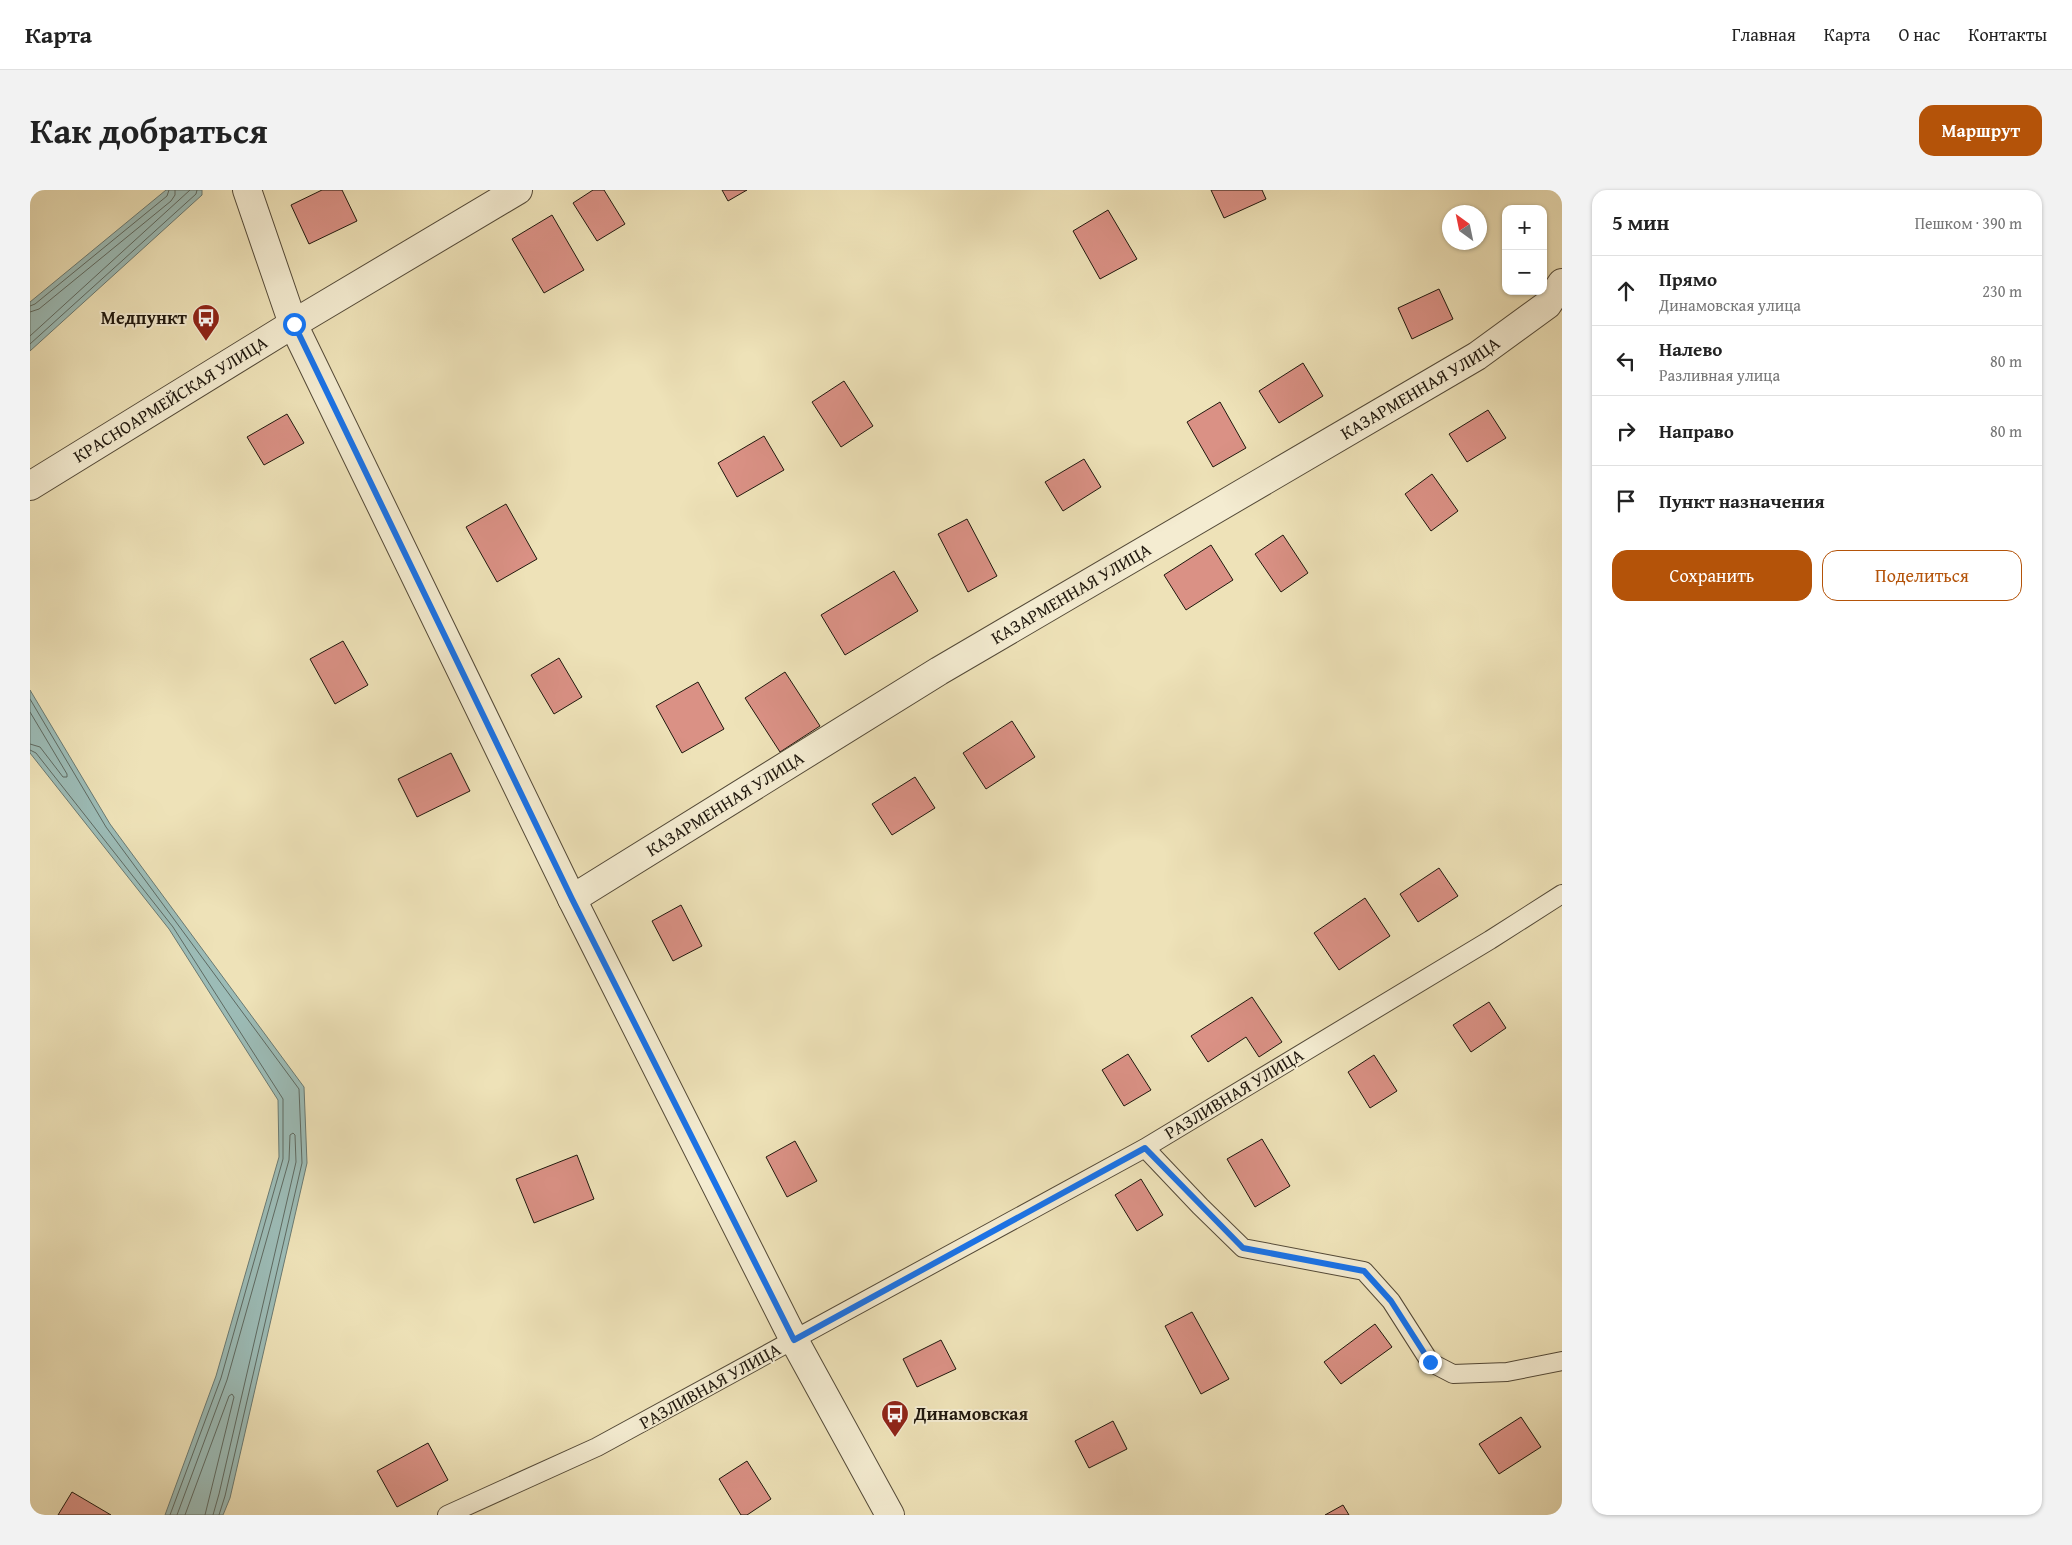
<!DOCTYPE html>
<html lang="ru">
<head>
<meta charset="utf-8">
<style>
  body { margin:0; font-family:"Gentium Book Plus",serif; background:#f2f2f2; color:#222 }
  .controls { position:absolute; right:15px; top:15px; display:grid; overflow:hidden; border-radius:10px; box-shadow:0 1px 4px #0004 }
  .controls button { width:45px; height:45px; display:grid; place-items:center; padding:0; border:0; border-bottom:1px solid #e0e0e0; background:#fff; color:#222; font:25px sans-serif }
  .compass { position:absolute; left:1412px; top:15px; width:45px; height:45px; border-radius:50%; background:#fff; box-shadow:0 1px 4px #0004; rotate:327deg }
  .stop { position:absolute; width:15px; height:15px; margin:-11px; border:4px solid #1a73e8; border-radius:50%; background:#fff }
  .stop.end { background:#1a73e8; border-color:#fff; box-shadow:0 1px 5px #0008 }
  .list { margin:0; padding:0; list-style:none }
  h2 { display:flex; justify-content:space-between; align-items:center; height:65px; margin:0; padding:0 20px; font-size:21px }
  h2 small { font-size:16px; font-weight:400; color:#767676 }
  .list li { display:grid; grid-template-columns:32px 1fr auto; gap:15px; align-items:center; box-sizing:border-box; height:70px; padding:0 20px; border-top:1px solid #e0e0e0 }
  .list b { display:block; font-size:19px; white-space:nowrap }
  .list p { margin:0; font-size:16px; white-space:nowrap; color:#767676 }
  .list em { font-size:16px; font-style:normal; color:#767676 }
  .actions { display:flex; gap:10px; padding:15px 20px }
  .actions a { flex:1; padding:11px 0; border:1px solid #b45309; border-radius:15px; text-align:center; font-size:18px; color:#b45309 }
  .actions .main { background:#b45309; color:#fff }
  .icon { flex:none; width:28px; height:28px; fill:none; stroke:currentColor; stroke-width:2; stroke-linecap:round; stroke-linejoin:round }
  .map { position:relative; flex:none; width:1532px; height:1325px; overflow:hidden; border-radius:15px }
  header { display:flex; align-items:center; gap:30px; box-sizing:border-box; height:70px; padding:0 25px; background:#fff; border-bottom:1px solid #e0e0e0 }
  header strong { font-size:24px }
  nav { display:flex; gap:28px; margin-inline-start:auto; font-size:18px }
  .intro { display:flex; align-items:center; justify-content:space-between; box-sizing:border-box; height:120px; padding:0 30px }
  h1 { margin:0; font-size:35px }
  .button { padding:12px 22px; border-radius:15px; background:#b45309; color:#fff; font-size:18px; font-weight:700 }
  main { display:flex; gap:30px; padding:0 30px }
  aside { flex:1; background:#fff; border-radius:15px; box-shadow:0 1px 4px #0004 }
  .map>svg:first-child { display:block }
</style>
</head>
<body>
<header>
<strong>Карта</strong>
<nav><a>Главная</a><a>Карта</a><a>О нас</a><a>Контакты</a></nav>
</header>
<div class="intro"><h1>Как добраться</h1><a class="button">Маршрут</a></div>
<main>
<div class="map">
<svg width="1532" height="1325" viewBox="0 0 1532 1325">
  <rect width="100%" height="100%" fill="#eee2b8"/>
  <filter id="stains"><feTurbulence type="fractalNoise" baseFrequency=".004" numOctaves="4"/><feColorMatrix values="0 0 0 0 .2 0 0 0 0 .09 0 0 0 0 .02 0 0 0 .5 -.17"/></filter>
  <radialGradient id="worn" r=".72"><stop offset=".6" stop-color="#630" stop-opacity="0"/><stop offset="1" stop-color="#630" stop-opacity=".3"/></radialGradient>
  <path fill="#9cbcb7" stroke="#6a7a73" d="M136,0H172V5L0,161V112Z
    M0,500L80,634L274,897L277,973L200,1308L193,1325H135L186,1186L249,967L248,910L139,739L0,563Z"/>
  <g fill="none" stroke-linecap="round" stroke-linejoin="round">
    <path stroke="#5e6a62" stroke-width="1" d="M0,116L5,114L137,6L139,0
      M0,122L9,119L141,11L145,5V0
      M0,146L160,0
      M0,154L166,4L167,0
      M0,509L76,637L269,899L272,973L195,1306L189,1325
      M0,522L37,584V587H33L10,557L0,554
      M0,560L6,563L143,737L253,909V969L191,1188L140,1325
      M147,1325L197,1190L259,970L260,945L263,943L265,945L266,972L189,1304L183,1325
      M155,1325L199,1206L202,1204L204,1207L175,1325"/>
  </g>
  <path fill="#da9185" stroke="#20180e" d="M292,0H312L327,31L279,54L261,15Z
    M563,0H574L595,34L567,51L543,13Z
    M692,0H717L698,11Z
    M1181,0H1232L1236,9L1194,28Z
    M1078,20L1107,69L1070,89L1043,41Z
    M522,25L554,80L514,103L482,49Z
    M1409,99L1423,129L1382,149L1368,118Z
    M1273,173L1293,206L1249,233L1229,201Z
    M814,191L843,236L811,257L782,212Z
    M1190,212L1216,258L1183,277L1157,232Z
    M1458,220L1476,248L1437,272L1419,244Z
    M257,224L274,253L234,275L217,247Z
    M734,246L754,280L707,307L688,273Z
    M1054,269L1071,297L1033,321L1015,292Z
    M1402,284L1428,321L1401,341L1375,304Z
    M476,314L507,369L467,392L436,337Z
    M937,329L967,386L938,402L908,344Z
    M1253,345L1278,383L1251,402L1225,364Z
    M1181,355L1203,390L1156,420L1134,385Z
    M864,381L888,421L815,465L791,425Z
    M313,451L338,495L305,514L280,469Z
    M529,468L552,507L524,524L501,485Z
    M755,482L790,536L750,562L715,508Z
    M668,492L694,539L652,563L626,516Z
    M982,531L1005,567L956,599L933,563Z
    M421,563L440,601L387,627L368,589Z
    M885,587L905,618L862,645L842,614Z
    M1409,678L1428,706L1388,732L1370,704Z
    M1335,708L1360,746L1309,780L1284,743Z
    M651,715L672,756L643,771L622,731Z
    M1222,807L1252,852L1229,867L1216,847L1178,872L1161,846Z
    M1459,812L1476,838L1441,862L1423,835Z
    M1098,864L1121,900L1094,916L1072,880Z
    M1344,865L1367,901L1340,918L1318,882Z
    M1232,949L1260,996L1225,1017L1197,969Z
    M765,951L787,991L757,1007L736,967Z
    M547,965L564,1009L504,1033L486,989Z
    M1111,989L1133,1025L1107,1041L1085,1005Z
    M1162,1122L1199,1189L1171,1204L1135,1136Z
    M1345,1134L1362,1157L1311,1194L1294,1172Z
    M911,1150L926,1179L887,1197L873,1169Z
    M1491,1227L1511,1257L1469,1284L1449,1254Z
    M1083,1231L1097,1259L1059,1278L1045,1251Z
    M398,1253L418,1290L367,1317L347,1281Z
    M717,1271L741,1309L717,1325H711L689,1289Z
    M42,1302L81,1325H28Z
    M1313,1315L1319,1325H1295Z"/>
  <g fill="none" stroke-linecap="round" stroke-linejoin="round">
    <defs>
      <path id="service" d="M1115,958L1170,1016L1213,1058L1334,1081L1361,1111L1400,1172L1423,1184L1477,1182L1532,1171
        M417,1325L567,1257L1115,958L1460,750L1532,704"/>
      <g id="minor">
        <path d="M217,0L263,134"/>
        <path id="s1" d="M542,709L909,481L1447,166L1517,115L1532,93"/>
      </g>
      <g id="tertiary">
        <path d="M263,134L542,709L764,1150L860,1325"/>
        <path id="s2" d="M0,296L263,134L488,0"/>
      </g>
    </defs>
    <use href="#service" stroke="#544a38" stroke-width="20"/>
    <use href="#minor" stroke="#544a38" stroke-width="30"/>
    <use href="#tertiary" stroke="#544a38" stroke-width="30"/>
    <use href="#service" stroke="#f4ecd1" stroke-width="18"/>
    <use href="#minor" stroke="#f4ecd1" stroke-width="28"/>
    <use href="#tertiary" stroke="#f4ecd1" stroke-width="28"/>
  </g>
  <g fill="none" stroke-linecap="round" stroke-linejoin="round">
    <path stroke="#1a73e8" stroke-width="6" d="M264,134L542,709L764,1150L1115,958L1213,1058L1334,1081L1361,1111L1400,1172"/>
  </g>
  <defs>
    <symbol id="bus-pin" viewBox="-11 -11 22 30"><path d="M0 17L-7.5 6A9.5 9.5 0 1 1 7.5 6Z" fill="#8f2418" stroke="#f4ecd1"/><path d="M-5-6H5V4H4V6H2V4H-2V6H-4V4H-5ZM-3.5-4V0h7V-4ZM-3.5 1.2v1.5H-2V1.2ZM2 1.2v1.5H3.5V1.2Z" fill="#fff"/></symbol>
  </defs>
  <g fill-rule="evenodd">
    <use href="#bus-pin" x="160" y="112" width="32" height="43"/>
    <use href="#bus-pin" x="849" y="1208" width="32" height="43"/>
  </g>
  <g text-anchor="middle" stroke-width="4" stroke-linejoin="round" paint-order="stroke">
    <g font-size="18" font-weight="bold" fill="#20180e" stroke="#f4ecd1" text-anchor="end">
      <text x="157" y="134">Медпункт</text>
      <text x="884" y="1230" text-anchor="start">Динамовская</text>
    </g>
    <g font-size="18" fill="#20180e" stroke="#f4ecd1">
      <text dy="6" stroke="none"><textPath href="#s1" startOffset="990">КАЗАРМЕННАЯ УЛИЦА</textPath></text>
      <text dy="6" stroke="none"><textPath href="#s2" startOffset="165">КРАСНОАРМЕЙСКАЯ УЛИЦА</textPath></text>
      <text dy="6" stroke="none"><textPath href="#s1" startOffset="585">КАЗАРМЕННАЯ УЛИЦА</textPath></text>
      <text dy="6" stroke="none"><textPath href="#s1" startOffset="180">КАЗАРМЕННАЯ УЛИЦА</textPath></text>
      <text transform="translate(1204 904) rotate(-31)" y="6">РАЗЛИВНАЯ УЛИЦА</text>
      <text transform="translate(680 1196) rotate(-29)" y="6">РАЗЛИВНАЯ УЛИЦА</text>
    </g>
  </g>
  <rect width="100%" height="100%" filter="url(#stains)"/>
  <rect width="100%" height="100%" fill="url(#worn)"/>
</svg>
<div class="controls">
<button>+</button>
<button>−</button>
</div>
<svg class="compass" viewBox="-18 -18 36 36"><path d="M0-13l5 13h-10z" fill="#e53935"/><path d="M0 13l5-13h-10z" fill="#767676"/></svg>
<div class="stop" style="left:264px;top:134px"></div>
<div class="stop end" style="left:1400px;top:1172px"></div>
</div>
<aside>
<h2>5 мин<small>Пешком · 390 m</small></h2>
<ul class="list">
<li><svg class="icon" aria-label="ahead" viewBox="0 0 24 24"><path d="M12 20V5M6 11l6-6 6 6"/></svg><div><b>Прямо</b><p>Динамовская улица</p></div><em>230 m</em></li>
<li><svg class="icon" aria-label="left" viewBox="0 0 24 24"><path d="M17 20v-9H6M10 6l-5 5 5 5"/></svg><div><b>Налево</b><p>Разливная улица</p></div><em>80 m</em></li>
<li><svg class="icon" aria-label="right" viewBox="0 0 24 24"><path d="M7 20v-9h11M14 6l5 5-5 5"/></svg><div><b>Направо</b></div><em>80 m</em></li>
<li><svg class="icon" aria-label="arrive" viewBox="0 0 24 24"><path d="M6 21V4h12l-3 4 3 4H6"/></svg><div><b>Пункт назначения</b></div></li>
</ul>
<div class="actions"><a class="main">Сохранить</a><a>Поделиться</a></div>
</aside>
</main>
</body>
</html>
